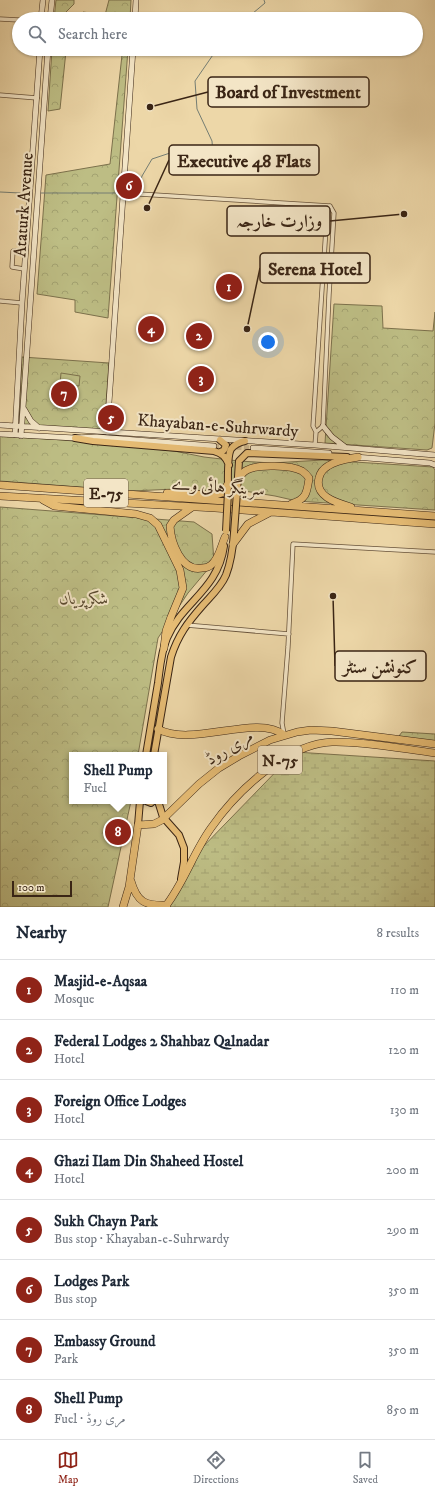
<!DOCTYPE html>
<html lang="en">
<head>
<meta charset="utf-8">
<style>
  body { margin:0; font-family:"IM FELL DW Pica",Amiri,serif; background:#f2f2f3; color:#1f2937 }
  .scale { position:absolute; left:12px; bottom:10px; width:60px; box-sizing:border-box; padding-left:4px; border:2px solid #3a2515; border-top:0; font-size:11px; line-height:14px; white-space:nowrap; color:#3a2515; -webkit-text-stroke:3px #f3e5c6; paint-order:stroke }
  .you { position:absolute; left:268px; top:342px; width:14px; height:14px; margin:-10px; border:3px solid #fff; border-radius:50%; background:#1a73e8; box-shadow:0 0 0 6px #1a73e833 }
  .badge { display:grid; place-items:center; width:26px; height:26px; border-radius:50%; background:#8f2418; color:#fff; font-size:13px; font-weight:700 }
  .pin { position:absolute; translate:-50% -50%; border:2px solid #fff; box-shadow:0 1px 4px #0006 }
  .popup { position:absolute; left:69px; top:752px; width:98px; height:52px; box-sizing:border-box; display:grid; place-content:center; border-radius:0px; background:#fff; filter:drop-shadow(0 1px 3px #0005); font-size:13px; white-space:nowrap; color:#747a83 }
  .popup b { font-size:15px; color:#1f2937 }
  .popup::after { content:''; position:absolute; left:50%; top:100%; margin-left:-8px; border:8px solid transparent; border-top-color:#fff }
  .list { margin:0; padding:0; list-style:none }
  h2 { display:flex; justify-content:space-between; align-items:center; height:52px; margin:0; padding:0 16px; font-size:17px }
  h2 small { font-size:13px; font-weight:400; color:#747a83 }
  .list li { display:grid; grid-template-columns:26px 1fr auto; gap:12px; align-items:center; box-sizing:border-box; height:60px; padding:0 16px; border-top:1px solid #e0e1e3 }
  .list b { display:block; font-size:15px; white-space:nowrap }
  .list p { margin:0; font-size:13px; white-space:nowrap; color:#747a83 }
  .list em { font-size:13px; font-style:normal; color:#747a83 }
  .icon { flex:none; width:22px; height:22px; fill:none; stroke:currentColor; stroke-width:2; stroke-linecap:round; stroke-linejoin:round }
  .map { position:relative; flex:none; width:435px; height:907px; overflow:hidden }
  .search { position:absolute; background:#fff; box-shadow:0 1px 3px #0004; left:12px; right:12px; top:12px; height:44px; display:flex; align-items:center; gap:10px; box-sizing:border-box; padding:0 14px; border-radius:22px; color:#747a83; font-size:15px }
  .sheet { height:532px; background:#fff }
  nav { display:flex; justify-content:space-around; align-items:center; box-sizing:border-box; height:56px; border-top:1px solid #e0e1e3; background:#fff; font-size:11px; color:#747a83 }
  nav a { display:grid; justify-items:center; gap:2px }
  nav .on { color:#8f2418 }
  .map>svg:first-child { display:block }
</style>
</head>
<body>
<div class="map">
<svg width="435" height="907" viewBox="0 0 435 907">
  <defs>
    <pattern id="forest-crowns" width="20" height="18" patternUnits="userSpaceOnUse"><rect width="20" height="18" fill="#bdbd84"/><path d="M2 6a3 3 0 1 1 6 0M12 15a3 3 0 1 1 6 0" fill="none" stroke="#a3a271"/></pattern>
    <pattern id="wetland-marsh" width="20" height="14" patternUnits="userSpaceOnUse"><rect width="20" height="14" fill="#bdbd84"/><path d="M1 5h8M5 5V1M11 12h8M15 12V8" fill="none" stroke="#a3a271"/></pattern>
  </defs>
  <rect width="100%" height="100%" fill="#edd7a8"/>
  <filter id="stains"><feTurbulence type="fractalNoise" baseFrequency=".005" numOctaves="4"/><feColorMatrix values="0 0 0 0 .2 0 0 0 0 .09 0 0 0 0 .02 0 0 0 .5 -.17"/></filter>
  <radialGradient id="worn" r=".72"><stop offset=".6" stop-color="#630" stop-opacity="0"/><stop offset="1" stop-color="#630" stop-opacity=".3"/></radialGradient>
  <path fill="url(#forest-crowns)" stroke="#7c714c" d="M56,0H74V4L59,19H54Z
    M109,0H131L130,19H83V12L105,15Z
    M52,49L66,51L60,109L48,111Z
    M86,49H128L108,318L75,312V300L37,294L46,175L110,164L122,55L86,52Z
    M334,304L382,306L383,328L433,331L435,312V423L432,448L427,450L325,443Z
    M22,357L109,363L104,431L19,424Z
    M0,436L63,440L174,451L204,457L239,461L272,463L323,460L433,467L435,470V510L297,501L275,496L232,489L213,492L175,489L132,491L0,481Z
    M0,507L194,522L212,534L214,562L188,593L158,638L138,755H72V801H131L108,907H0Z
    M402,732L435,734V744L399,736Z"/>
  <path fill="url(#wetland-marsh)" stroke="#7c714c" d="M295,752L435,761V907H165L195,855Z"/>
  <path fill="#bdbd84" stroke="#7c714c" d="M61,373L80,376L79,386L60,384Z"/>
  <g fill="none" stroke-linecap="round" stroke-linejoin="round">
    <path stroke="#747d73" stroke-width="1" d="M246,19L265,3L264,0
      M0,192L20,193
      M41,193H122
      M137,193L142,176L152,159L170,153L193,158L214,169L212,141L197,109L195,81L217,49"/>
    <path stroke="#c9b38b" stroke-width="5" stroke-dasharray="5 2.5" stroke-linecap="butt" d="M214,446L253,448"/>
    <defs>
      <path id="street" d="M0,19L19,20
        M0,95L37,98
        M123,193L330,206
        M24,269L12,267L13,251L26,250
        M0,301L22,303
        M316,432L323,426L329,295L334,213L330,206
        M315,445L316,432L313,426L327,213L330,206
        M186,625L289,634
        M284,734L282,723L288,647L293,544L435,552"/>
      <path id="secondary" d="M41,19L43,0
        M50,19L52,0
        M135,19L136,0
        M24,409L31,421L39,428
        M0,425L315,445L435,455
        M323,426L332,437L345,447
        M107,432L133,49
        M0,434L75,438L97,437L214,446
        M15,435L22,303L40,49
        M21,436L48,49
        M253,448L329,453
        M355,457L430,463L435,465"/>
      <path id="primary" d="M75,438L93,441L214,451C222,453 226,457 229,465
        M219,453L224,450L226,445L220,440
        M228,488C228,479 227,456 231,449C235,444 240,442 245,441
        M237,492L239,461L247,453L347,457
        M146,755C150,731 154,707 158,683C160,668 161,652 167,638C182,602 218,590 224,546
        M154,755L171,657C178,635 188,622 203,605C211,596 221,587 226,575C231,562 233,547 234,533
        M146,801L151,803L153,801
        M158,801L163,817L179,835L184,848V862L181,879
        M138,825L140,801"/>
      <path id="highway" d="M237,482C240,477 242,472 247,470C258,464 291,465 302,471C305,473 307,475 309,478C307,492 307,499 291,504
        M0,485L435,516
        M167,493L216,495L222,493L228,484
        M0,496L215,508L435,524
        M43,500L54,506L136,514L150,518L158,525L180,570L183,588L171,617L166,631L164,648
        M351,507C338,503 314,497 319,478C320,473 323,469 328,466C337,460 348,459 358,457
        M191,508L174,520L170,526C171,542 181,572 202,568C205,568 209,567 211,565C219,559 221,546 225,537
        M233,544L248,524L269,513
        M158,729C192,748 258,713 284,735
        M131,881C137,902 145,906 167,905
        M123,907L129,887L138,825L154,824L162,820L199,784L219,768L239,756L270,740L297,732L311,730L332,731L435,744
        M165,907C184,883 193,853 211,828C236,792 286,744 332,742C364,741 403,749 435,753"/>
    </defs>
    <use href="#street" stroke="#67523a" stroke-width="5"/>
    <use href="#secondary" stroke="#3a2515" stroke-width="6"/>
    <use href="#primary" stroke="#3a2515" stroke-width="8"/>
    <use href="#highway" stroke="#3a2515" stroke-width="8"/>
    <use href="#street" stroke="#f3e5c6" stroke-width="3.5"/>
    <use href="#secondary" stroke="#f3e5c6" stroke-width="5"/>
    <use href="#primary" stroke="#e6bc74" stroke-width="6"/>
    <use href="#highway" stroke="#e6bc74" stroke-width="7"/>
    <defs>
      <path id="primary-bridge" d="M226,531L228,492
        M234,533L237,492"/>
    </defs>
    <use href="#primary-bridge" stroke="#3a2515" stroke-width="8" stroke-linecap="butt"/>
    <use href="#primary-bridge" stroke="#e6bc74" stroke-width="6"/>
  </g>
  <g text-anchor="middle" stroke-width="4" stroke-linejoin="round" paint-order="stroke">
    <g fill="#f3e5c6" stroke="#725f4a" stroke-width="1">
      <rect x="84" y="479" width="44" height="28" rx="3"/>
      <rect x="258" y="746" width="44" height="28" rx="3"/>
    </g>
    <g font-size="16" font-weight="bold" fill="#3a2515">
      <text x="106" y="499">E-75</text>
      <text x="280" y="766">N-75</text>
    </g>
    <g font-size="17" fill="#3a2515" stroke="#f3e5c6">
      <text transform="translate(23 205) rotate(-86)" y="6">Ataturk Avenue</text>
      <text transform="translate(218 425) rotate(4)" y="6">Khayaban-e-Suhrwardy</text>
      <text transform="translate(218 486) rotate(4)" y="6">سرینگر ہائی وے</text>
      <text transform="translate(229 747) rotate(-31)" y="6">مری روڈ</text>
    </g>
    <g font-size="17" font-style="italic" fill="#5b4b31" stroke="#f3e5c6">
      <text x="84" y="604">شکرپریاں</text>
    </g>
  </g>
  <path fill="none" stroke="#3a2515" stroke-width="1.5" d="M150 107L208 92M147 208L169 160M404 214L330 221M247 329L260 268M333 596L335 666"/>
  <g fill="#3a2515" stroke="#f3e5c6" stroke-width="1.5">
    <circle cx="150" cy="107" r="4"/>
    <circle cx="147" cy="208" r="4"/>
    <circle cx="404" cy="214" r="4"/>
    <circle cx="247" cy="329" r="4"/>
    <circle cx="333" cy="596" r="4"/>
  </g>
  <g fill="#f3e5c6" stroke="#3a2515" stroke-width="1.5">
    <rect x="208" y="77" width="161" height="30" rx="4"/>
    <rect x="169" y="145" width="150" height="30" rx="4"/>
    <rect x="227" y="206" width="103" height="30" rx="4"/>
    <rect x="260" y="253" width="110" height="30" rx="4"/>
    <rect x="335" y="651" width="91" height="30" rx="4"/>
  </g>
  <g font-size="18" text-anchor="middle" font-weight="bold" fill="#3a2515">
    <text x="288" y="98">Board of Investment</text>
    <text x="244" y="167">Executive 48 Flats</text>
    <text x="279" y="227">وزارت خارجہ</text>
    <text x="315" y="275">Serena Hotel</text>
    <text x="380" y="673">کنونشن سنٹر</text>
  </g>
  <rect width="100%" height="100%" filter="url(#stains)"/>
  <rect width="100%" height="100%" fill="url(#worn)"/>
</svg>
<div class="scale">100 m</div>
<div class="you"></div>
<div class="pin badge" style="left:229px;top:287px">1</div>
<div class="pin badge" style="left:199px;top:336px">2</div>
<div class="pin badge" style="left:201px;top:379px">3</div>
<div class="pin badge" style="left:151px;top:329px">4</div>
<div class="pin badge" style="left:111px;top:418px">5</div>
<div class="pin badge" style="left:129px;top:186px">6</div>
<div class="pin badge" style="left:64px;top:394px">7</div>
<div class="pin badge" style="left:118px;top:832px">8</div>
<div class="popup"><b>Shell Pump</b>Fuel</div>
<div class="search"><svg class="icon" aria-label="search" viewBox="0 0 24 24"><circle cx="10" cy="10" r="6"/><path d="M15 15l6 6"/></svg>Search here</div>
</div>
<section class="sheet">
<h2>Nearby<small>8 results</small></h2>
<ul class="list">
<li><span class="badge">1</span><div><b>Masjid-e-Aqsaa</b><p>Mosque</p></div><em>110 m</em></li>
<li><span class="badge">2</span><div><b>Federal Lodges 2 Shahbaz Qalnadar</b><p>Hotel</p></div><em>120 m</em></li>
<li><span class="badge">3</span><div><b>Foreign Office Lodges</b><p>Hotel</p></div><em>130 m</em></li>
<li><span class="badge">4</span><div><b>Ghazi Ilam Din Shaheed Hostel</b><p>Hotel</p></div><em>200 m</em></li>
<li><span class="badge">5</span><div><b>Sukh Chayn Park</b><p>Bus stop · Khayaban-e-Suhrwardy</p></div><em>290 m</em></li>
<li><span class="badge">6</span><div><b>Lodges Park</b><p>Bus stop</p></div><em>350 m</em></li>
<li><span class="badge">7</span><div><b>Embassy Ground</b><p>Park</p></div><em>350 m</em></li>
<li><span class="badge">8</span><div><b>Shell Pump</b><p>Fuel · مری روڈ</p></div><em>850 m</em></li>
</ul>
</section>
<nav>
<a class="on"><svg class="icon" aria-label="map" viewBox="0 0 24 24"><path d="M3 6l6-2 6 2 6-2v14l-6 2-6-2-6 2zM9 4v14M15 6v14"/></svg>Map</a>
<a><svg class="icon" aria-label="directions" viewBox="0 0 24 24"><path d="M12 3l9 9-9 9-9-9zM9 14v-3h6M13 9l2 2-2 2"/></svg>Directions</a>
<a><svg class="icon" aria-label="saved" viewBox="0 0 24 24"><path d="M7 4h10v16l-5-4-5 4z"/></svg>Saved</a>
</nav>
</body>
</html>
